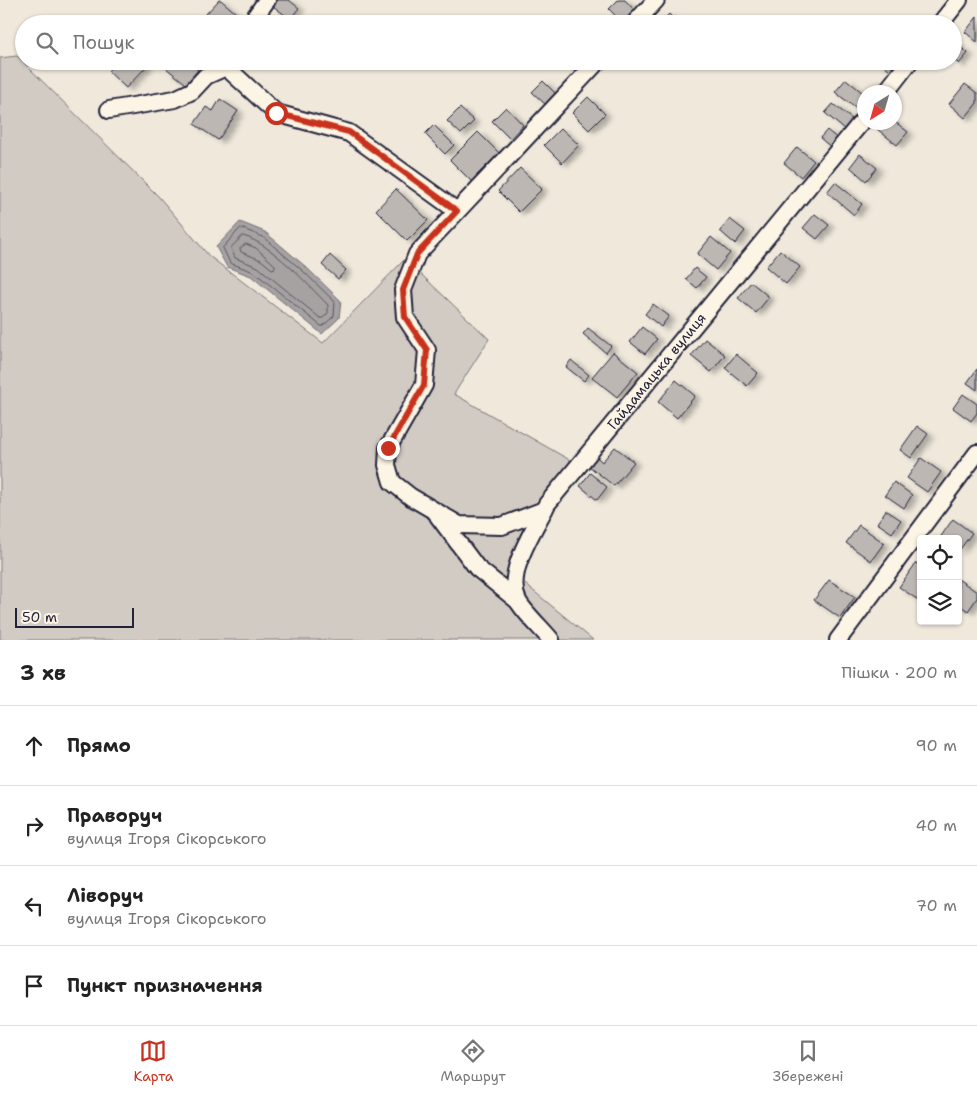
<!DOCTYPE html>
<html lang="uk">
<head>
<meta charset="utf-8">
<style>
  body { margin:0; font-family:"Shantell Sans",sans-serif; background:#f6f6f6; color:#222 }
  .controls { position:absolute; right:15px; bottom:15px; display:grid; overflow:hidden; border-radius:5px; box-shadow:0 1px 4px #0004 }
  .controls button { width:45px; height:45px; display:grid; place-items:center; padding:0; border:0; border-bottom:1px solid #e0e0e0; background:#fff; color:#222; font:25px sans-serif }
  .compass { position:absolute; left:857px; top:85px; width:45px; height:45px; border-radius:50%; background:#fff; box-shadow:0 1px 4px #0004; rotate:217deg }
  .scale { position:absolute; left:15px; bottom:12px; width:119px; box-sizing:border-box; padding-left:5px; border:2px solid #22223b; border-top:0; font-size:14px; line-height:18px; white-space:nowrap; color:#22223b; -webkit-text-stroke:4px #fcf5e5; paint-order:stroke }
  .stop { position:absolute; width:15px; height:15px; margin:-11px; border:4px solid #c8321e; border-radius:50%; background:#fff }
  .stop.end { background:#c8321e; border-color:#fff; box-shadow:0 1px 5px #0008 }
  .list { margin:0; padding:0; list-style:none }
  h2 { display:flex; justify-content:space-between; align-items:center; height:65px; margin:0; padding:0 20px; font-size:21px }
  h2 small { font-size:16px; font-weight:400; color:#767676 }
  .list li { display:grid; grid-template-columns:32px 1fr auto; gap:15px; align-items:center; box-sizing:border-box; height:80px; padding:0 20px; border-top:1px solid #e0e0e0 }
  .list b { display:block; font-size:19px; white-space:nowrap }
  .list p { margin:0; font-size:16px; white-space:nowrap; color:#767676 }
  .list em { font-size:16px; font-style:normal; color:#767676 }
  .icon { flex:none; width:28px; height:28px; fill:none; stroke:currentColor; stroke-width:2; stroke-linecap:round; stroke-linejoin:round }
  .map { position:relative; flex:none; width:977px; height:640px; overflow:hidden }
  .search { position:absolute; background:#fff; box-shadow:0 1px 4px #0004; left:15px; right:15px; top:15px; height:55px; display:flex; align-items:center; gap:12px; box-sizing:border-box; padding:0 18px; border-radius:28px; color:#767676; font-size:19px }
  .sheet { height:385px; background:#fff }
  nav { display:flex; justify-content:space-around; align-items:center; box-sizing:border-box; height:70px; border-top:1px solid #e0e0e0; background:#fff; font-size:14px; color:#767676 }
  nav a { display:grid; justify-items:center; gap:2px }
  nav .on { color:#c8321e }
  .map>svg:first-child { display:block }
</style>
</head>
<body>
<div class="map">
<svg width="977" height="640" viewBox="0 0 977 640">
  <defs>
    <filter id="shadow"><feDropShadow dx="5.5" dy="3" stdDeviation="2.5" flood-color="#0004"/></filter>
  </defs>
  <rect width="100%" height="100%" fill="#efe8db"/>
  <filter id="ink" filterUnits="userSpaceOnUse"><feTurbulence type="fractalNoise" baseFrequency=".02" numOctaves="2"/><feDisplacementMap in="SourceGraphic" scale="10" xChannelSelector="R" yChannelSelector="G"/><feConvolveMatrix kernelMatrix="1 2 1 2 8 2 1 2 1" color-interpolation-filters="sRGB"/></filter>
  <g filter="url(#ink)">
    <path fill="#d1cbc3" stroke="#7a767f" d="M17,56L159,197L209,256L323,343L405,259L489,339L454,394L575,463L508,570L593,640H0V58Z"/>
    <path fill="#a6a2a2" stroke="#716f79" d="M240,222L265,232L306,267L341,301L339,318L322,334L251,276L227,267L216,247Z"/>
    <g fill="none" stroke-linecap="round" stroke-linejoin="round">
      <path stroke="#575564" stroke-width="1" d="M241,228L263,237L303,271L335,302L334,316L323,326H321L254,272L230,263L223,248Z
        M243,236C271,243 307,284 328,305V313L323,318H320L258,267L235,258L231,248Z
        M246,244L256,248L275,265V268L272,269L261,260L241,252L240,249Z"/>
    </g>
    <path fill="#bcb7b3" stroke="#22223b" filter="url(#shadow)" d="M219,0H221L237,14L228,24H215L205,15Z
      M278,0H289L299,8L290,19L273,6Z
      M618,0H625L638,14L628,24H623L609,9Z
      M669,14L679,24L660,23Z
      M278,15L286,24H269Z
      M977,17V42L965,32Z
      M953,41L968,53L959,64L953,59Z
      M117,61H142L147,66L126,88L108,71Z
      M172,61H187L198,70L186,84L166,68Z
      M564,61H585L575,72Z
      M879,61H896L890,70Z
      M846,79L864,94V102L858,110L835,92Z
      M543,81L556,94L545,104L532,92Z
      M965,84L977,93V103L965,118L949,104Z
      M588,97L605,114L589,130L572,113Z
      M220,99L238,111L218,140L194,124L206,107L213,111Z
      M833,104L853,120L845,130L825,113Z
      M506,107L523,125L510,139L492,121Z
      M460,108L474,121L461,134L447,121Z
      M894,121L908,132L897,145L877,129L883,122H894Z
      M434,125L454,145L445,154L425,134Z
      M561,128L579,145L562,163L544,145Z
      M827,130L839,140L832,148L820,138Z
      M478,132L499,153L471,181L450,160Z
      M797,147L814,161L801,177L784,163Z
      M860,154L877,168L866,181L850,167Z
      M520,168L542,189L519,212L498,191Z
      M835,182L862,204L854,215L827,192Z
      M396,189L428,220L407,241L376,210Z
      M815,214L829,225L817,239L803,228Z
      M730,219L745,231L735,244L720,231Z
      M711,237L730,253L716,270L697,254Z
      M780,250L800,267L786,284L766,267Z
      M330,255L346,270L338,279L322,265Z
      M695,268L706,277L697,288L686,279Z
      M751,282L769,297L756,313L738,298Z
      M653,304L669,316L661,327L645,314Z
      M642,327L657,339L645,354L630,342Z
      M588,328L611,346L606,353L583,334Z
      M705,339L725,355L711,372L691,356Z
      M613,352L638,372L617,397L592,377Z
      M736,354L758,373L747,386L725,368Z
      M571,360L589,375L584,381L566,367Z
      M977,369V390L967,383Z
      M676,380L695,396L677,418L658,402Z
      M963,394L977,404V413L971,421L953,408Z
      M917,426L928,434L911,458L900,450Z
      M615,447L634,462L614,486L589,466L597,457L602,462Z
      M921,458L941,472L927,492L907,478Z
      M590,473L607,487L597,500L580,486Z
      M894,482L912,495L904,508L885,495Z
      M886,510L901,520L892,533L877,523Z
      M953,519L972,533L958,552V539H939Z
      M859,525L884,543L871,561L846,543Z
      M916,563L921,566V595L918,600L899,587Z
      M958,579L977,592V598L968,611L958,604Z
      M829,580L855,597L840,618L814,600Z"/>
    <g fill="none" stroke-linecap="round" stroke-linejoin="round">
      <defs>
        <g id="minor">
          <path d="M250,24L267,0"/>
          <path d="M634,24L656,0"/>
          <path d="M940,24L959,0"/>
          <path d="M226,67L276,113L349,133L457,211"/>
          <path d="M886,92L910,61"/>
          <path d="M109,110L175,99L192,91L206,76L226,67L229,61"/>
          <path d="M544,510L502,526L459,525L411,497L392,482L387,465L388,448L424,385L427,350L405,317L403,290L417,254L598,61"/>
          <path d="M438,516L477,568L518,601"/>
          <path id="s1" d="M551,640C543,630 523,611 518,601C504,573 535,529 547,504L864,119"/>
          <path d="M838,640L977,453"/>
        </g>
      </defs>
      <use href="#minor" stroke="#22223b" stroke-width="20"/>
      <use href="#minor" stroke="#fcf5e5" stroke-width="16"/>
    </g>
  </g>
  <g fill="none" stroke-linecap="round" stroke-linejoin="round" filter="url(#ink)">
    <path stroke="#c8321e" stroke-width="6" d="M276,113L349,132L457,211L417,254L403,290L405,317L427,350L424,385L388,448"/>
  </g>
  <g text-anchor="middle" stroke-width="5" stroke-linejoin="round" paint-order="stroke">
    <g font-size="14" fill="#22223b" stroke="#fcf5e5">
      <text dy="5" stroke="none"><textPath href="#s1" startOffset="328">Гайдамацька вулиця</textPath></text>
    </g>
  </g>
</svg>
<div class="controls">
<button><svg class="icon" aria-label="locate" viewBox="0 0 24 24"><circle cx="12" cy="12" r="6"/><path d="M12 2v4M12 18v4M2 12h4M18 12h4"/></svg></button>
<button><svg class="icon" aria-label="layers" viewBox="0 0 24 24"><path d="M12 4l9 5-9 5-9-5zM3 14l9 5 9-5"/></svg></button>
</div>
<svg class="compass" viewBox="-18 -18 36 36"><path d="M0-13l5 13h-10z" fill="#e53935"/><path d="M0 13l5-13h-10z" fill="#767676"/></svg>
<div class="scale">50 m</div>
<div class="stop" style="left:276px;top:113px"></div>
<div class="stop end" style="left:388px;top:448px"></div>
<div class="search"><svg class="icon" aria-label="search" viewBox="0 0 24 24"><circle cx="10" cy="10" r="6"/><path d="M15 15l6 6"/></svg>Пошук</div>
</div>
<section class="sheet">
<h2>3 хв<small>Пішки · 200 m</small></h2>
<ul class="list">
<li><svg class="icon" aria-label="ahead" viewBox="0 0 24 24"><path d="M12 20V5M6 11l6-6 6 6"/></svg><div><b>Прямо</b></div><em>90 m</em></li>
<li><svg class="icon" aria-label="right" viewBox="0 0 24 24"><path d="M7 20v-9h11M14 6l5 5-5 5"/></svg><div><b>Праворуч</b><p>вулиця Ігоря Сікорського</p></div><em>40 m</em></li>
<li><svg class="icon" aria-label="left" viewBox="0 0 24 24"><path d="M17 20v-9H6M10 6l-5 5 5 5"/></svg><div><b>Ліворуч</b><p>вулиця Ігоря Сікорського</p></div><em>70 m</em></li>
<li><svg class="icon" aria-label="arrive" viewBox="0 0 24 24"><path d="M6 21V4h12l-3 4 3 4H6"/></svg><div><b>Пункт призначення</b></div></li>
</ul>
</section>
<nav>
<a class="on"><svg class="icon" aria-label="map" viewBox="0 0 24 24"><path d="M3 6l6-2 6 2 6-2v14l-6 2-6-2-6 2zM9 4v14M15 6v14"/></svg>Карта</a>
<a><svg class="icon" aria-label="directions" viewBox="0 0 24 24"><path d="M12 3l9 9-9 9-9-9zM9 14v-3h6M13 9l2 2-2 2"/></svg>Маршрут</a>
<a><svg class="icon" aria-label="saved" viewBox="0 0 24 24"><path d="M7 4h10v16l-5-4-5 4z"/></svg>Збережені</a>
</nav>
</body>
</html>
